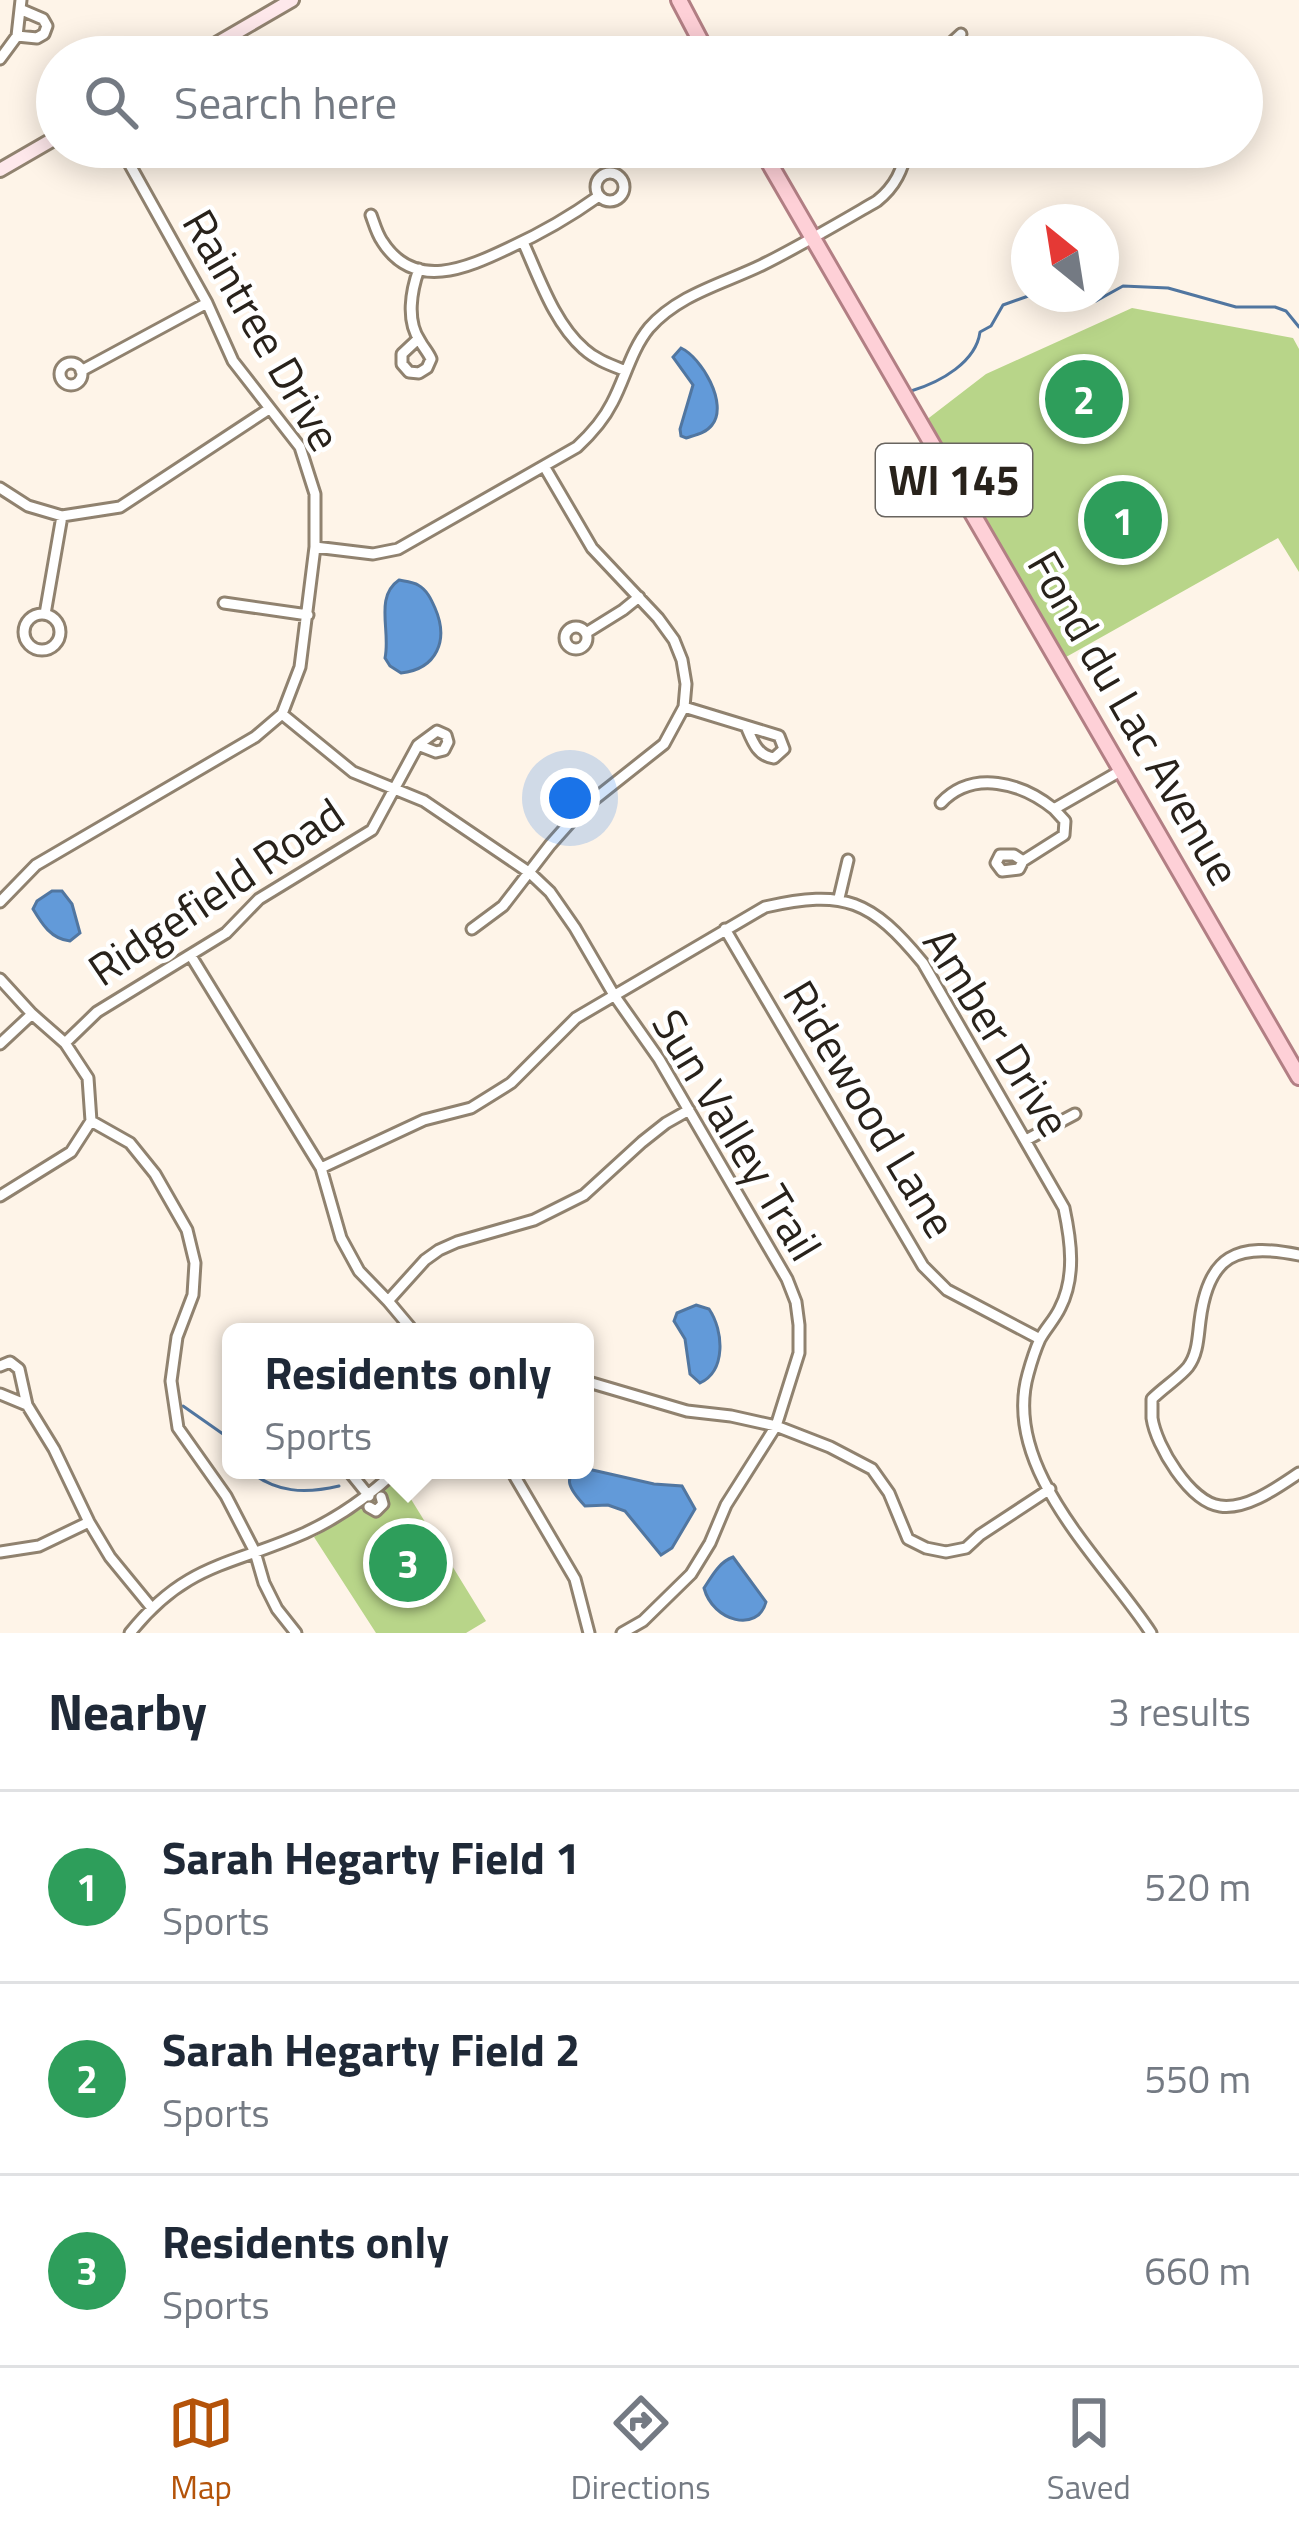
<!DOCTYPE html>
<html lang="en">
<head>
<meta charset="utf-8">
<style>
  body { margin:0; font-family:"Titillium Web",sans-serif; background:#f2f2f3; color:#1f2937 }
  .compass { position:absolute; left:1011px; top:204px; width:108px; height:108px; border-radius:50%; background:#fff; box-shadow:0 6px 30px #0003; rotate:330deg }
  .you { position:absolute; left:570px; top:798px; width:42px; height:42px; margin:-30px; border:9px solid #fff; border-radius:50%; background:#1a73e8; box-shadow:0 0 0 18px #1a73e833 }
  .badge { display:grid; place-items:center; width:78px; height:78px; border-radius:50%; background:#b45309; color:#fff; font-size:39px; font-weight:700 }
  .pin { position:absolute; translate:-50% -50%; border:6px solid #fff; box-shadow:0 3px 12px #0006 }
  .popup { position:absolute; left:222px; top:1323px; width:372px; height:156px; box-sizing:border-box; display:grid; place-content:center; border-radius:18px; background:#fff; filter:drop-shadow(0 3px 9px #0005); font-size:39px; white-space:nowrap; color:#747a83 }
  .popup b { font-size:45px; color:#1f2937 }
  .popup::after { content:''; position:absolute; left:50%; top:100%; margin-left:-24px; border:24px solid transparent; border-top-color:#fff }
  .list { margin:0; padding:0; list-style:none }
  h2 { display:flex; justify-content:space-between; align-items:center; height:156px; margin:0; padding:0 48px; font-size:51px }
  h2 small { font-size:39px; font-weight:400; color:#747a83 }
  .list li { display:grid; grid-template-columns:78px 1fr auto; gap:36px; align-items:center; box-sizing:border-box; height:192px; padding:0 48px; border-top:3px solid #e0e1e3 }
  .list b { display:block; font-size:45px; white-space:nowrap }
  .list p { margin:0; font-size:39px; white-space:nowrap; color:#747a83 }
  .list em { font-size:39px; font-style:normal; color:#747a83 }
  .icon { flex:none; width:66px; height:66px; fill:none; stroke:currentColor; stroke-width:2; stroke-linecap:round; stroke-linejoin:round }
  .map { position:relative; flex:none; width:1299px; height:1633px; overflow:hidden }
  .search { position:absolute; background:#fff; box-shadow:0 6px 30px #0003; left:36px; right:36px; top:36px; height:132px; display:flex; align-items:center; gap:30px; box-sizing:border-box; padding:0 42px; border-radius:66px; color:#747a83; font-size:45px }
  .sheet { height:732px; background:#fff }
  nav { display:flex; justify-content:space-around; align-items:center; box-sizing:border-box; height:168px; border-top:3px solid #e0e1e3; background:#fff; font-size:33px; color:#747a83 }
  nav a { display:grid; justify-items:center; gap:6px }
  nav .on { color:#b45309 }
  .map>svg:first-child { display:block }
</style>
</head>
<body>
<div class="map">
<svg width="1299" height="1633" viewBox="0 0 1299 1633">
  <rect width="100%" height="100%" fill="#fef4e8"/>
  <path fill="#b8d589" d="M1132,308L1293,338L1299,349V572L1278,538L1059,661L921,424L986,374Z
    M398,1478L486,1621L466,1633H376L314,1537L364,1507Z"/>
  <path fill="#629ad9" stroke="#5176a0" stroke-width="3" d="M681,348C701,357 729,404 712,425C706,433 695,435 686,438L681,436L680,429L693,385L673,357Z
    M399,580C404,581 414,582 418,585C427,590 431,599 435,608C449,640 437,669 401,673L390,666L385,658C391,631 374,597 399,580Z
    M52,891H62L72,904L80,933L70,941C51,939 42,924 33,909L37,901Z
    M696,1305L709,1309C724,1331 726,1371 700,1383L690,1374L685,1339L674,1321L677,1313Z
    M588,1469L654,1484L682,1486L695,1509L672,1548L661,1555L625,1511L608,1505L585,1506C570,1490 558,1473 588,1469Z
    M733,1557L766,1602C758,1633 713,1622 704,1588C712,1576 719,1562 733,1557Z"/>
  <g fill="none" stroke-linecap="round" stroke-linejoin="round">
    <path stroke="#5176a0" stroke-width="3" d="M1039,294L1047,297L1055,294
      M1084,294L1096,301L1123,286L1168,288L1236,307H1275L1286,311L1299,327
      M911,391C941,382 976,362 980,332L991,326L1003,305L1034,294
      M183,1406L223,1434L231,1447
      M248,1470C276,1493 305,1494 339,1486"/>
    <defs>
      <path id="street" d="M17,36L37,38L44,34L47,26L43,19L22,10
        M936,57L961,34
        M0,59L17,36L21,0
        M596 187a14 14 0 1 1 28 0a14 14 0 1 1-28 0Z
        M371,215C374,223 377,234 382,241C414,292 467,268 509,248C540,234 571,216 599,196
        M523,242C539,277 554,323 584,349C596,360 611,365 626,371
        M418,339L402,354V364L409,372L419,373L427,368L431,359C428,352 423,347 420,341C406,321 411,291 419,269
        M60 374a11 11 0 1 1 22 0a11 11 0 1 1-22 0Z
        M81,371L207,303
        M0,488L28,506L62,516L120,507L269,409
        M315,547L373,554L398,549L577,447C591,434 603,421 612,403C625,379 631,350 649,328C679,294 723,284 762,265C802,245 839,223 877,201C896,186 902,170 908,147
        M224,603L308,615
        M24 632a18 18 0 1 1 36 0a18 18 0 1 1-36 0Z
        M45,614L62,516
        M565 638a11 11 0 1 1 22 0a11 11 0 1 1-22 0Z
        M586,633L623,610L639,597
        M684,707L779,736L784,749L774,758C757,756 752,740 746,726
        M282,714L353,772L424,801L530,873L550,892L575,928L614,995L659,1059L787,1279L796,1302L799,1325V1353L776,1426L726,1505L710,1543L691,1574L643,1621L622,1633
        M941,803C973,769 1022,783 1054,809L1122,770
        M1023,861L1014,855H1000L996,863L1002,871L1019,869L1023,861L1064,835L1065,821L1054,809
        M839,898L848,860
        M0,902L36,865L255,737L282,714L300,667L315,547V494L300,447L233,361L207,303L120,147
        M472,929L503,906L550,845L582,809L664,744L684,707L686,684L682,660L674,640L658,618L592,548L544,466
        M725,929L923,1266L947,1290L1040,1339
        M191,956L321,1168L341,1238L359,1271L388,1301L414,1332
        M0,979L32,1014L65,1043L88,1078L91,1121L71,1152L0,1196
        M65,1043L97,1012L226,933L259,899L372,830L418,745L437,731L446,735L448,742L444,750L436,752L418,745
        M0,1044L32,1014
        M91,1121L130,1143L155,1174L187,1230L195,1263L193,1295L177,1337L171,1381L178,1428L226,1496L255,1552L264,1583L277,1609L296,1633
        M1026,1140L1075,1114
        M321,1168L424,1120L471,1108L511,1083L576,1018L765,907C845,889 871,900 923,963L1064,1208C1071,1241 1076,1277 1060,1308C1055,1319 1046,1328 1040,1339C1035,1350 1031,1363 1028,1374C1001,1469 1104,1561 1151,1633
        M1299,1255C1237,1242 1208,1255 1200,1321C1198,1336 1198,1354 1188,1367C1180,1377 1163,1388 1152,1399C1152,1401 1152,1416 1152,1418C1156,1446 1190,1502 1220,1506C1247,1510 1278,1487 1299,1473
        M388,1301L425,1260L439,1250L457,1242L534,1220L584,1195L642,1142L666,1123L689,1110
        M0,1366L10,1362L19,1369L27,1405L54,1449L89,1522L110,1557L151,1607
        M585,1381L687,1411L731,1416L776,1426L830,1447L872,1469L889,1493L908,1539L926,1548L946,1552L966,1548L980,1535L1050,1489
        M0,1394L27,1405
        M348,1470L369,1496
        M511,1470L575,1579L589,1633
        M369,1507L376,1511L383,1504L381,1497
        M0,1552L39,1546L89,1522
        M130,1633C186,1563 230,1566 305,1533C340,1517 369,1496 397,1470"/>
      <path id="secondary" d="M194,57L292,0
        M0,170L57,137"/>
      <path id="primary" d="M679,0L709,57
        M760,147L1299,1077"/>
    </defs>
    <use href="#street" stroke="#90826f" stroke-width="15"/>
    <use href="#secondary" stroke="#90826f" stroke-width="18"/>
    <use href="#primary" stroke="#b27f84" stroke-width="20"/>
    <use href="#street" stroke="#fff" stroke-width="9"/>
    <use href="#secondary" stroke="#fee8eb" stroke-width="12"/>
    <use href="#primary" stroke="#fed0d7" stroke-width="14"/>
  </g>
  <g text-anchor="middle" stroke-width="9" stroke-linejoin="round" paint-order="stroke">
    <rect fill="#fff" stroke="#68645f" stroke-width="3" x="876" y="444" width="156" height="72" rx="9"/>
    <g font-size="42" font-weight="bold" fill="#28221b">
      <text x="954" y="495">WI 145</text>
    </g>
    <g font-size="45" fill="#28221b" stroke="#fff">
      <text transform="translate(262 330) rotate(60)" y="16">Raintree Drive</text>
      <text transform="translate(1134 718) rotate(60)" y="16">Fond du Lac Avenue</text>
      <text transform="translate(216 892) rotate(-34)" y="16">Ridgefield Road</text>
      <text transform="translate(997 1032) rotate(58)" y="16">Amber Drive</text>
      <text transform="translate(870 1109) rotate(59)" y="16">Ridewood Lane</text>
      <text transform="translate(737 1135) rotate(59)" y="16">Sun Valley Trail</text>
    </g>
  </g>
</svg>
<svg class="compass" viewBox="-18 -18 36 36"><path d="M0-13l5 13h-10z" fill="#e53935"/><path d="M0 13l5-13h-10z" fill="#747a83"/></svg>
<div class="you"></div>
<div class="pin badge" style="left:1123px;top:520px;background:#2e9e5b">1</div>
<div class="pin badge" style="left:1084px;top:399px;background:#2e9e5b">2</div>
<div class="pin badge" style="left:408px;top:1563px;background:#2e9e5b">3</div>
<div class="popup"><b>Residents only</b>Sports</div>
<div class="search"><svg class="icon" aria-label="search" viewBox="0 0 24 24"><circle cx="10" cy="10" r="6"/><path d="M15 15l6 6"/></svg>Search here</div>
</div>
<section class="sheet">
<h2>Nearby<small>3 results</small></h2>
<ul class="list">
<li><span class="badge" style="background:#2e9e5b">1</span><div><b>Sarah Hegarty Field 1</b><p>Sports</p></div><em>520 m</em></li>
<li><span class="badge" style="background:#2e9e5b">2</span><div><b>Sarah Hegarty Field 2</b><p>Sports</p></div><em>550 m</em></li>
<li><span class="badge" style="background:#2e9e5b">3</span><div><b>Residents only</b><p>Sports</p></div><em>660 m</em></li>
</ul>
</section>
<nav>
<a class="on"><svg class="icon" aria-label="map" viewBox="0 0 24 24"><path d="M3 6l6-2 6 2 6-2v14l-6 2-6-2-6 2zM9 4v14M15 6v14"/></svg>Map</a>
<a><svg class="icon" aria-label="directions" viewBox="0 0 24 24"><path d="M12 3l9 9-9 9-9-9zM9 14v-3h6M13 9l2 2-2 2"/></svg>Directions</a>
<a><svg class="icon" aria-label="saved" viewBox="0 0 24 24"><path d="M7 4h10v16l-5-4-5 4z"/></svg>Saved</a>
</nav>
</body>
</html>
